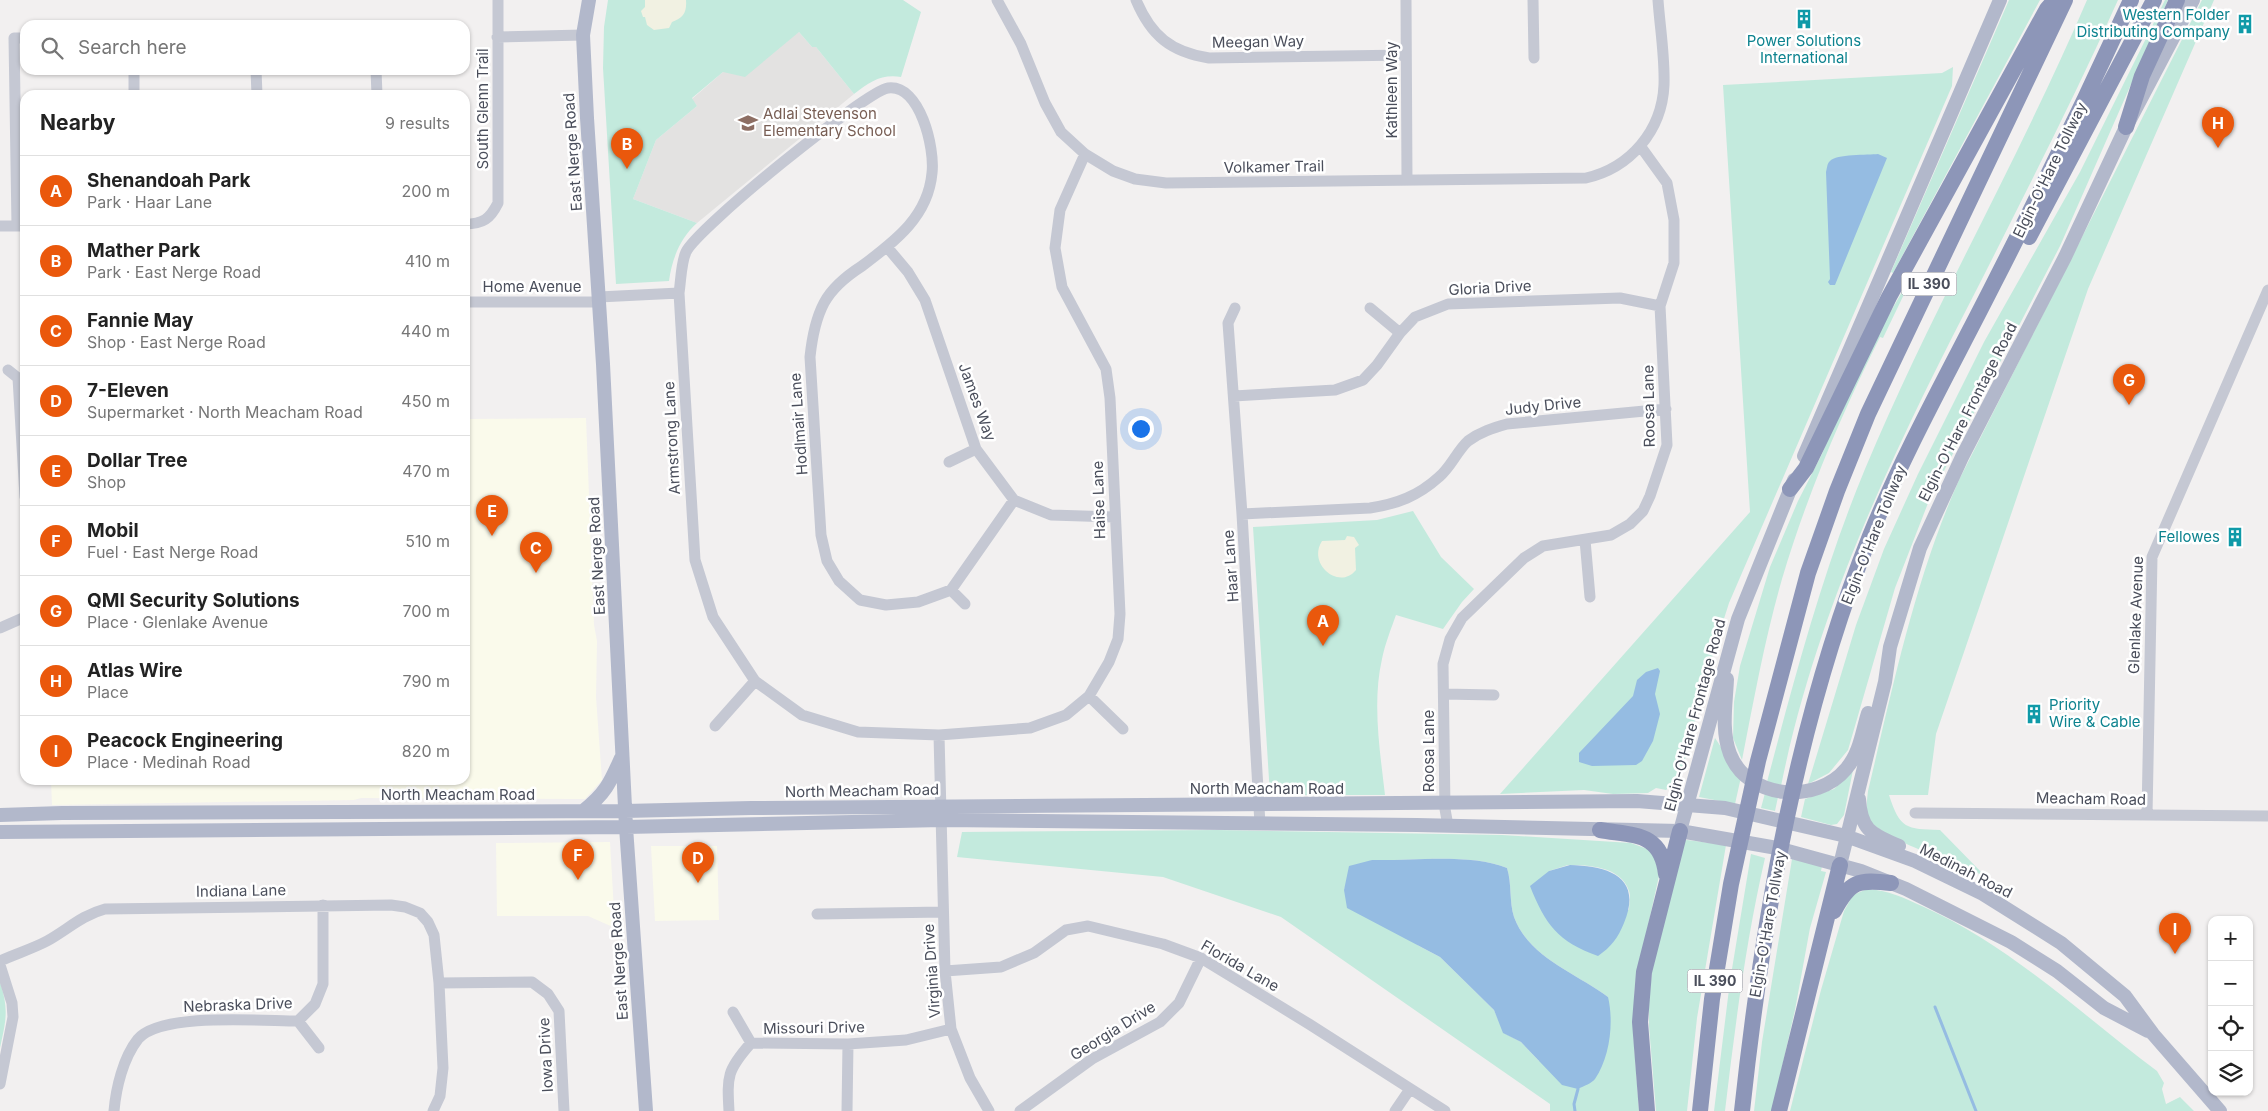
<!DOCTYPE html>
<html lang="en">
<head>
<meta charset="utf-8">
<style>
  body { margin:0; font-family:Inter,sans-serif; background:#f6f6f6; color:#222 }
  .controls { position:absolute; right:15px; bottom:15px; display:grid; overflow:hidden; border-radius:10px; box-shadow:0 1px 4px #0004 }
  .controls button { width:45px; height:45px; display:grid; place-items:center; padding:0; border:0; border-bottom:1px solid #e0e0e0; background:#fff; color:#222; font:25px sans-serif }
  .you { position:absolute; left:1140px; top:428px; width:18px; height:18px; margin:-12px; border:4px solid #fff; border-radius:50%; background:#1a73e8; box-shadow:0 0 0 8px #1a73e833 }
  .badge { display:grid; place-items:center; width:32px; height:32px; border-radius:50%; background:#ea580c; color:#fff; font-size:16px; font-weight:700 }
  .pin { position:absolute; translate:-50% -41px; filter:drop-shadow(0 1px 2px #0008) }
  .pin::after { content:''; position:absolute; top:26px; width:18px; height:15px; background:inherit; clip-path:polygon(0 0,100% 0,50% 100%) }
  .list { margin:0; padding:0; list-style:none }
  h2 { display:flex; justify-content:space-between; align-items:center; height:65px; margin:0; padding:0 20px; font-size:21px }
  h2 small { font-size:16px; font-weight:400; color:#767676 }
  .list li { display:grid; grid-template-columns:32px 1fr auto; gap:15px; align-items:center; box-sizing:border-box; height:70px; padding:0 20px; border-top:1px solid #e0e0e0 }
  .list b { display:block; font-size:19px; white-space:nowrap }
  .list p { margin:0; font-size:16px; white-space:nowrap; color:#767676 }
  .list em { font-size:16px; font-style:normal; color:#767676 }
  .icon { flex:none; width:28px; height:28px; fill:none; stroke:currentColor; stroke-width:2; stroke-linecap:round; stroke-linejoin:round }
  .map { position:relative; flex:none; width:2268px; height:1111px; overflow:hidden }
  .search { position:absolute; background:#fff; box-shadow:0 1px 4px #0004; left:20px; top:20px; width:450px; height:55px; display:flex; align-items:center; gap:12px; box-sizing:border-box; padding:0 18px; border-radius:15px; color:#767676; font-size:19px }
  .panel { position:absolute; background:#fff; box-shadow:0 1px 4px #0004; left:20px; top:90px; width:450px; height:695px; border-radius:15px }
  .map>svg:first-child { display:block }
</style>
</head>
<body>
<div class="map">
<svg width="2268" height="1111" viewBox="0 0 2268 1111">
  <rect width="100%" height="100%" fill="#f2f0f0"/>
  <path fill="#fafaeb" d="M586,418L594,625L597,641L596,697L602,780L585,799L361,798L354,800L52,805L51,780H465V419Z
    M610,842L615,928L588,916H497L496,843Z
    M651,846H717L719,920L655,921Z"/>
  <path fill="#e3e2e1" d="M799,32L812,47H816L854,94L697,223L633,199L656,140L697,106L692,99L723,72Z"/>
  <path fill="#c3eadd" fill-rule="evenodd" d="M608,0H903L921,12L901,77C881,74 870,82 854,94L816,47H812L799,32L745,77L723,72L692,98L697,106L656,140L633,199L697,223C680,238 672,259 669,281L616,284L603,68L604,27Z
    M2009,0H2040L1893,273L1891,272Z
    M2087,0H2118C2076,94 2029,186 1982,279C1898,442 1818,604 1781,786L1767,782C1795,676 1823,570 1865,469C1932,309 2019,159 2087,0Z
    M2165,0H2168L2060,246L1930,498L1895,588L1848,750L1829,773L1808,784L1856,625L1884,549L1918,474L1984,342L2080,172Z
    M2202,0H2214L2088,289L1936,734L1928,795H1889C1900,829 1906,829 1940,830L1985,876C1961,866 1884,839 1870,821C1865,813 1867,800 1868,791C1893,686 1915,579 1959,480Z
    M1953,67L1952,86L1729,603L1714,650L1680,778L1666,790L1656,788L1648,793L1613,794L1584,790L1500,794L1750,512L1723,85L1942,73Z
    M1907,283L1909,284L1883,338L1880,337C1841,415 1807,495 1782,579C1765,638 1754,699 1742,760L1733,738L1734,702L1740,666L1770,567L1798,501L1822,454L1840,408L1869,350Z
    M1413,511L1441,557L1474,589L1462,602L1443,629L1396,615C1391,629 1385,644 1382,659C1372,703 1380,751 1385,795H1270L1253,527L1377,520Z
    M1715,738L1741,777L1735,804L1699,797Z
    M1853,770L1844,815L1837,824L1831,825L1801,817L1805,799L1834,789Z
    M1765,793L1778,797L1775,811L1761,808Z
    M1217,830L1502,835L1631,843L1650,850L1655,857L1659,876L1635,984L1633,1030L1639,1111H1550V1104L1281,917L1163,877L957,857L962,832ZM1372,860C1412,861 1471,853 1507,868C1512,884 1509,902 1514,917C1529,958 1576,973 1608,997L1539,1061L1521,1042L1504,1033L1494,1010L1440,957L1419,946L1344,890L1347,881ZM1568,865C1588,865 1621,866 1629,891C1631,896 1629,905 1629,910L1549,871Z
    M1687,840L1726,845L1697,1018L1687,1111H1656L1649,1026V1001L1652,971L1683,841Z
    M1751,854L1765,858C1746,941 1735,1026 1725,1111H1714L1730,981Z
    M1792,859L1822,866L1821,871L1826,872L1810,928L1795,1010L1772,1111H1754L1762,1042Z
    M1867,889C1888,890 1904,898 1924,907C2011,946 2082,1015 2157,1071L2164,1083L2162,1089L2166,1104L2180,1097L2194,1111H1790L1821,990L1844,911L1853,895Z
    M0,982C9,1010 6,1020 0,1048Z"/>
  <path fill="#f1f1e2" d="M645,0H686C687,13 683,18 672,22L669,28L654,30L647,25L645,17H643L641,11L645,7Z
    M1347,536L1354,537L1359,545L1355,548L1356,570C1339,591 1307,564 1322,541L1345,540Z"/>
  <path fill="#95bce2" d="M1878,154L1887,158L1835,285H1830L1828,282L1830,279L1826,172C1827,169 1827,163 1830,161C1836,154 1868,155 1878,154Z
    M1658,668L1660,671L1655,694L1660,714L1653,741L1642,761L1636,765L1592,766L1579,762V753L1633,696L1637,680L1646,672Z
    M1372,860C1412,861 1471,853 1507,868C1512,884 1509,902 1514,917C1529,958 1576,973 1608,997C1614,1022 1610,1057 1595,1079C1592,1083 1584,1086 1578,1089L1562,1085L1521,1042L1503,1033L1494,1010L1440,957L1347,908L1344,890L1349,866Z
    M1570,865C1609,866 1643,877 1624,923C1618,938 1611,947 1598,956C1558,942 1545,924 1530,886L1549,871Z"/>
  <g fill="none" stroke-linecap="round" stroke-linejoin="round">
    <path stroke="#95bce2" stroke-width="3" d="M1935,1007L1976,1111
      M1575,1111L1574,1104L1578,1089"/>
    <path stroke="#c5c8d3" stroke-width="11" d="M997,0L1021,44L1045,103L1061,132L1085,154L1113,171L1135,179L1166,183L1586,178C1630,168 1662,131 1664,85C1665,57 1660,28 1658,0
      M1136,0C1151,36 1171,52 1209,58L1406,55
      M1406,0L1407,180
      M1533,0L1534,58
      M497,37L583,35
      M134,70V95
      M256,70L257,95
      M376,70L377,95
      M465,224C483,224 490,219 498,203V0
      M0,226H25
      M17,226L14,38H25
      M887,247L908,272L925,300L976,449L1014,500L1051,515L1114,517
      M599,297L679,293
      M465,302H599
      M1235,308L1228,323L1242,514L1260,824
      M1370,308L1400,333
      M8,370L18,378L25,497
      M1234,396L1335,390L1363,380L1377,365L1400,333L1415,317L1448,304L1620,298L1660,306
      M949,462L976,449
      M1014,500L951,590L918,602L886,605L860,600L839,581L827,561L821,535L810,357C812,338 815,320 824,303C832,288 848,275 862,266C895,241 928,217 932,173C935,148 920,84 888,88C866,91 696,229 686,252C681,263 681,280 679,293L695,560L713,617L755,681L802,715L858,732L939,735L1030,728L1066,715L1089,696L1109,662L1118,639L1120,614L1110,398L1106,369L1062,287L1055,248L1060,210L1085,154
      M1242,514L1370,508C1397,504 1418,496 1439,477C1451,467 1457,451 1468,441C1480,432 1493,428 1507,424L1666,409
      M1585,540L1590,597
      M951,590L965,604
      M0,628L25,617
      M1444,694L1494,695
      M1089,696L1123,729
      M715,726L755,681
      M939,735L945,971L951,1029L970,1078L989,1111
      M1915,813L2268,816
      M2147,815L2152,557L2268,290
      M1448,826L1445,809L1443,664L1450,639L1462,618L1524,558L1543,546L1611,535L1630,524L1643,511L1650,496L1667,445L1660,306L1674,263V220L1667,183L1641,147
      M817,914L943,912
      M0,961C15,954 32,949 47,941C67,930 82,915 105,909L391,905L405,907L420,913L428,922L434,935L439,983L443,1068L440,1096L433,1111
      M0,965L12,1003L13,1017L0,1084
      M945,971L1001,967L1034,953L1066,930L1088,926L1163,944L1201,958L1309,1024L1445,1111
      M439,983L532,982L548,994L559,1011L564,1111
      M733,1012L751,1043
      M298,1021L319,1048
      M114,1111C116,1088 123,1058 138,1039C161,1012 263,1021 298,1021L315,1004L323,984V905
      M729,1111C727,1076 727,1070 751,1043L848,1044L906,1040L951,1029
      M847,1111L848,1044
      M1020,1111L1092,1059L1160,1022L1179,1003L1201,958
      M1395,1111L1410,1089"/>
    <path stroke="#b2b8cb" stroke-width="14" d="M589,0L583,35L587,118L603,364L626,827L646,1111
      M1804,456L2000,0
      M1727,679C1726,704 1721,730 1730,754C1748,800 1817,804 1846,769C1860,753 1862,732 1868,713
      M1859,799C1861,831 1872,834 1899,846
      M583,811C605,794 610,783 621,758
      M0,815L62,813L625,811L751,808L1637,801L1725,808L1846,836L1915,861L1983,894L2061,943L2125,996L2153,1034L2220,1111
      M1680,831L1738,619L1794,480
      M0,832L626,827L942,820L1417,825L1680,831L1777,848L1861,871L1906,889L2011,942L2057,971L2104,1008L2148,1031
      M1840,865L1885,682L1890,647L1920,548L1962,457L2065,257L2126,127L2193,0"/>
    <path stroke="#8d96b8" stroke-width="16" d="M2126,127L2142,76L2177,0
      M2029,237L2154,0
      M1790,489L1806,468L1889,297L2047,9L2055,0
      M1600,830C1635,836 1661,832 1666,874
      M1834,911C1850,881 1858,879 1891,883
      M1647,1111L1640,1022L1644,972L1680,831
      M1700,1111L1712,999L1731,884L1758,761L1808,573L1837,491L1868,414L2065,0
      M1742,1111C1763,916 1797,719 1870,536C1905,450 1951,368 1993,285C2041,191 2087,96 2131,0
      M1779,1111L1840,865"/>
  </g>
  <defs>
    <symbol id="building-bare" viewBox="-9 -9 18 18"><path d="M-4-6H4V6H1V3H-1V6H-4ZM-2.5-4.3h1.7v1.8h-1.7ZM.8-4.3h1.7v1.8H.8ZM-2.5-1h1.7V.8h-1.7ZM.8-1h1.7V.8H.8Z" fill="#0f9aa8" stroke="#fff" stroke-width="2.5" paint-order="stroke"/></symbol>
    <symbol id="school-bare" viewBox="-9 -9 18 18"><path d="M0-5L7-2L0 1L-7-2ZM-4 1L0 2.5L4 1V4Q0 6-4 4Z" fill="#8d6e63" stroke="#fff" stroke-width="2.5" paint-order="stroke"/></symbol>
  </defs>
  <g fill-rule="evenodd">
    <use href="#building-bare" x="1790" y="5" width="28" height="28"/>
    <use href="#building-bare" x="2231" y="10" width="28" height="28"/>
    <use href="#school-bare" x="734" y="109" width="28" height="28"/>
    <use href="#building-bare" x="2221" y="523" width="28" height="28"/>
    <use href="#building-bare" x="2020" y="700" width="28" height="28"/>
  </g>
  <g text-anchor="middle" stroke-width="5" stroke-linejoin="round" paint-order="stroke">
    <g fill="#fff" stroke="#80838c" stroke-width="1">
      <rect x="1901.5" y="272.5" width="55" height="23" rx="4"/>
      <rect x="1687.5" y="969.5" width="55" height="23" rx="4"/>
    </g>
    <g font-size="14" font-weight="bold" fill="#4a4e5b">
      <text x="1929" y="289">IL 390</text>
      <text x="1715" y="986">IL 390</text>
    </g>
    <g font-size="15" fill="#0d838f" stroke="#fff" text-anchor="end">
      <text x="2230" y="20">Western Folder<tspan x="2230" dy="17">Distributing Company</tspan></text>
      <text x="1804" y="46" text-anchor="middle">Power Solutions<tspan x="1804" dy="17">International</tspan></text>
      <text x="2220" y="542">Fellowes</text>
      <text x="2049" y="710" text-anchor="start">Priority<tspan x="2049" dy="17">Wire &amp; Cable</tspan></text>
    </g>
    <g font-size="15" fill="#4a4e5b" stroke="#fff">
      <text transform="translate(1258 42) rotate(-1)" y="5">Meegan Way</text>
      <text transform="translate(1392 90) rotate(-90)" y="5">Kathleen Way</text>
      <text transform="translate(483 109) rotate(-90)" y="5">South Glenn Trail</text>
      <text transform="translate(573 152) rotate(-94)" y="5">East Nerge Road</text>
      <text transform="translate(1274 167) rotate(-1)" y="5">Volkamer Trail</text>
      <text transform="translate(2050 170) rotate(-64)" y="5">Elgin-O'Hare Tollway</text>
      <text x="532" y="292">Home Avenue</text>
      <text transform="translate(1490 288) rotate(-3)" y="5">Gloria Drive</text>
      <text transform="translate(977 402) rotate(70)" y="5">James Way</text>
      <text transform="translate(1543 406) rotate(-6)" y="5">Judy Drive</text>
      <text transform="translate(1649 406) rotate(-91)" y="5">Roosa Lane</text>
      <text transform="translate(1968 412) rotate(-63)" y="5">Elgin-O'Hare Frontage Road</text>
      <text transform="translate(799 424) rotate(-94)" y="5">Hodlmair Lane</text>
      <text transform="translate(672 438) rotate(-93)" y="5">Armstrong Lane</text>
      <text transform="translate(1099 500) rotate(-92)" y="5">Haise Lane</text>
      <text transform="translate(1874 535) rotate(-68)" y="5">Elgin-O'Hare Tollway</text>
      <text transform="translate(597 556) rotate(-93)" y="5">East Nerge Road</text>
      <text transform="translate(1231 566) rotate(-94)" y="5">Haar Lane</text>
      <text transform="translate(2136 615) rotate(-88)" y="5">Glenlake Avenue</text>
      <text transform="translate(1695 715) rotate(-75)" y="5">Elgin-O'Hare Frontage Road</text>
      <text transform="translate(1429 751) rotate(-90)" y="5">Roosa Lane</text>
      <text x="1267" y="794">North Meacham Road</text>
      <text transform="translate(862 791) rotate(-1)" y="5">North Meacham Road</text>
      <text x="458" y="800">North Meacham Road</text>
      <text transform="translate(2091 799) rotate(1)" y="5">Meacham Road</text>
      <text transform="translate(1966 871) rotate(27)" y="5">Medinah Road</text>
      <text transform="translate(241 891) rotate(-1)" y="5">Indiana Lane</text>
      <text transform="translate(1768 924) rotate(-80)" y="5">Elgin-O'Hare Tollway</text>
      <text transform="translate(619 961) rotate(-94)" y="5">East Nerge Road</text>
      <text transform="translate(1240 966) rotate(30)" y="5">Florida Lane</text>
      <text transform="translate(932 971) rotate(-94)" y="5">Virginia Drive</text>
      <text transform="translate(238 1005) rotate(-2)" y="5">Nebraska Drive</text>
      <text transform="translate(814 1028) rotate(-1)" y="5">Missouri Drive</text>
      <text transform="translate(1113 1031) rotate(-32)" y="5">Georgia Drive</text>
      <text transform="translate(546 1055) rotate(-93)" y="5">Iowa Drive</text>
    </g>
    <g font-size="15" fill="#785e54" stroke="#fff" text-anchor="start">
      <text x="763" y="119">Adlai Stevenson<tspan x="763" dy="17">Elementary School</tspan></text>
    </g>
  </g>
</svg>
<div class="controls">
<button>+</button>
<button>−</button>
<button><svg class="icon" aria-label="locate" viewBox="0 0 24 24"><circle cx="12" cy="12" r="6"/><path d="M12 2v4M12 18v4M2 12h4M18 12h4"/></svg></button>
<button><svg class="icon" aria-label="layers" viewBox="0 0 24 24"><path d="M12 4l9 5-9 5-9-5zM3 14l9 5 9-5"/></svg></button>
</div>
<div class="you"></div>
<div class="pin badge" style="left:1323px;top:646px">A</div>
<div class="pin badge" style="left:627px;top:169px">B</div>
<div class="pin badge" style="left:536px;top:573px">C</div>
<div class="pin badge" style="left:698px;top:883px">D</div>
<div class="pin badge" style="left:492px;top:536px">E</div>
<div class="pin badge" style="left:578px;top:880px">F</div>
<div class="pin badge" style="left:2129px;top:405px">G</div>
<div class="pin badge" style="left:2218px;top:148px">H</div>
<div class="pin badge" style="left:2175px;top:954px">I</div>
<div class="search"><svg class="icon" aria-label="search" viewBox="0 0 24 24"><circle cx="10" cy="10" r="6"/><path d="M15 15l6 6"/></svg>Search here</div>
<section class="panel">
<h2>Nearby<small>9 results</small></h2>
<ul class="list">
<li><span class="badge">A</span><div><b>Shenandoah Park</b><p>Park · Haar Lane</p></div><em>200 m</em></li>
<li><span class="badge">B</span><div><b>Mather Park</b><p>Park · East Nerge Road</p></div><em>410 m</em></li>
<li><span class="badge">C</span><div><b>Fannie May</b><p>Shop · East Nerge Road</p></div><em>440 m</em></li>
<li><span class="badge">D</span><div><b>7-Eleven</b><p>Supermarket · North Meacham Road</p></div><em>450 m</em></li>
<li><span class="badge">E</span><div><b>Dollar Tree</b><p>Shop</p></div><em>470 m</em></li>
<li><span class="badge">F</span><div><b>Mobil</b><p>Fuel · East Nerge Road</p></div><em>510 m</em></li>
<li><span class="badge">G</span><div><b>QMI Security Solutions</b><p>Place · Glenlake Avenue</p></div><em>700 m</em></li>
<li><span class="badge">H</span><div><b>Atlas Wire</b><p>Place</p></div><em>790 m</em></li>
<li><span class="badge">I</span><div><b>Peacock Engineering</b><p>Place · Medinah Road</p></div><em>820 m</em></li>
</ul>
</section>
</div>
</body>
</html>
